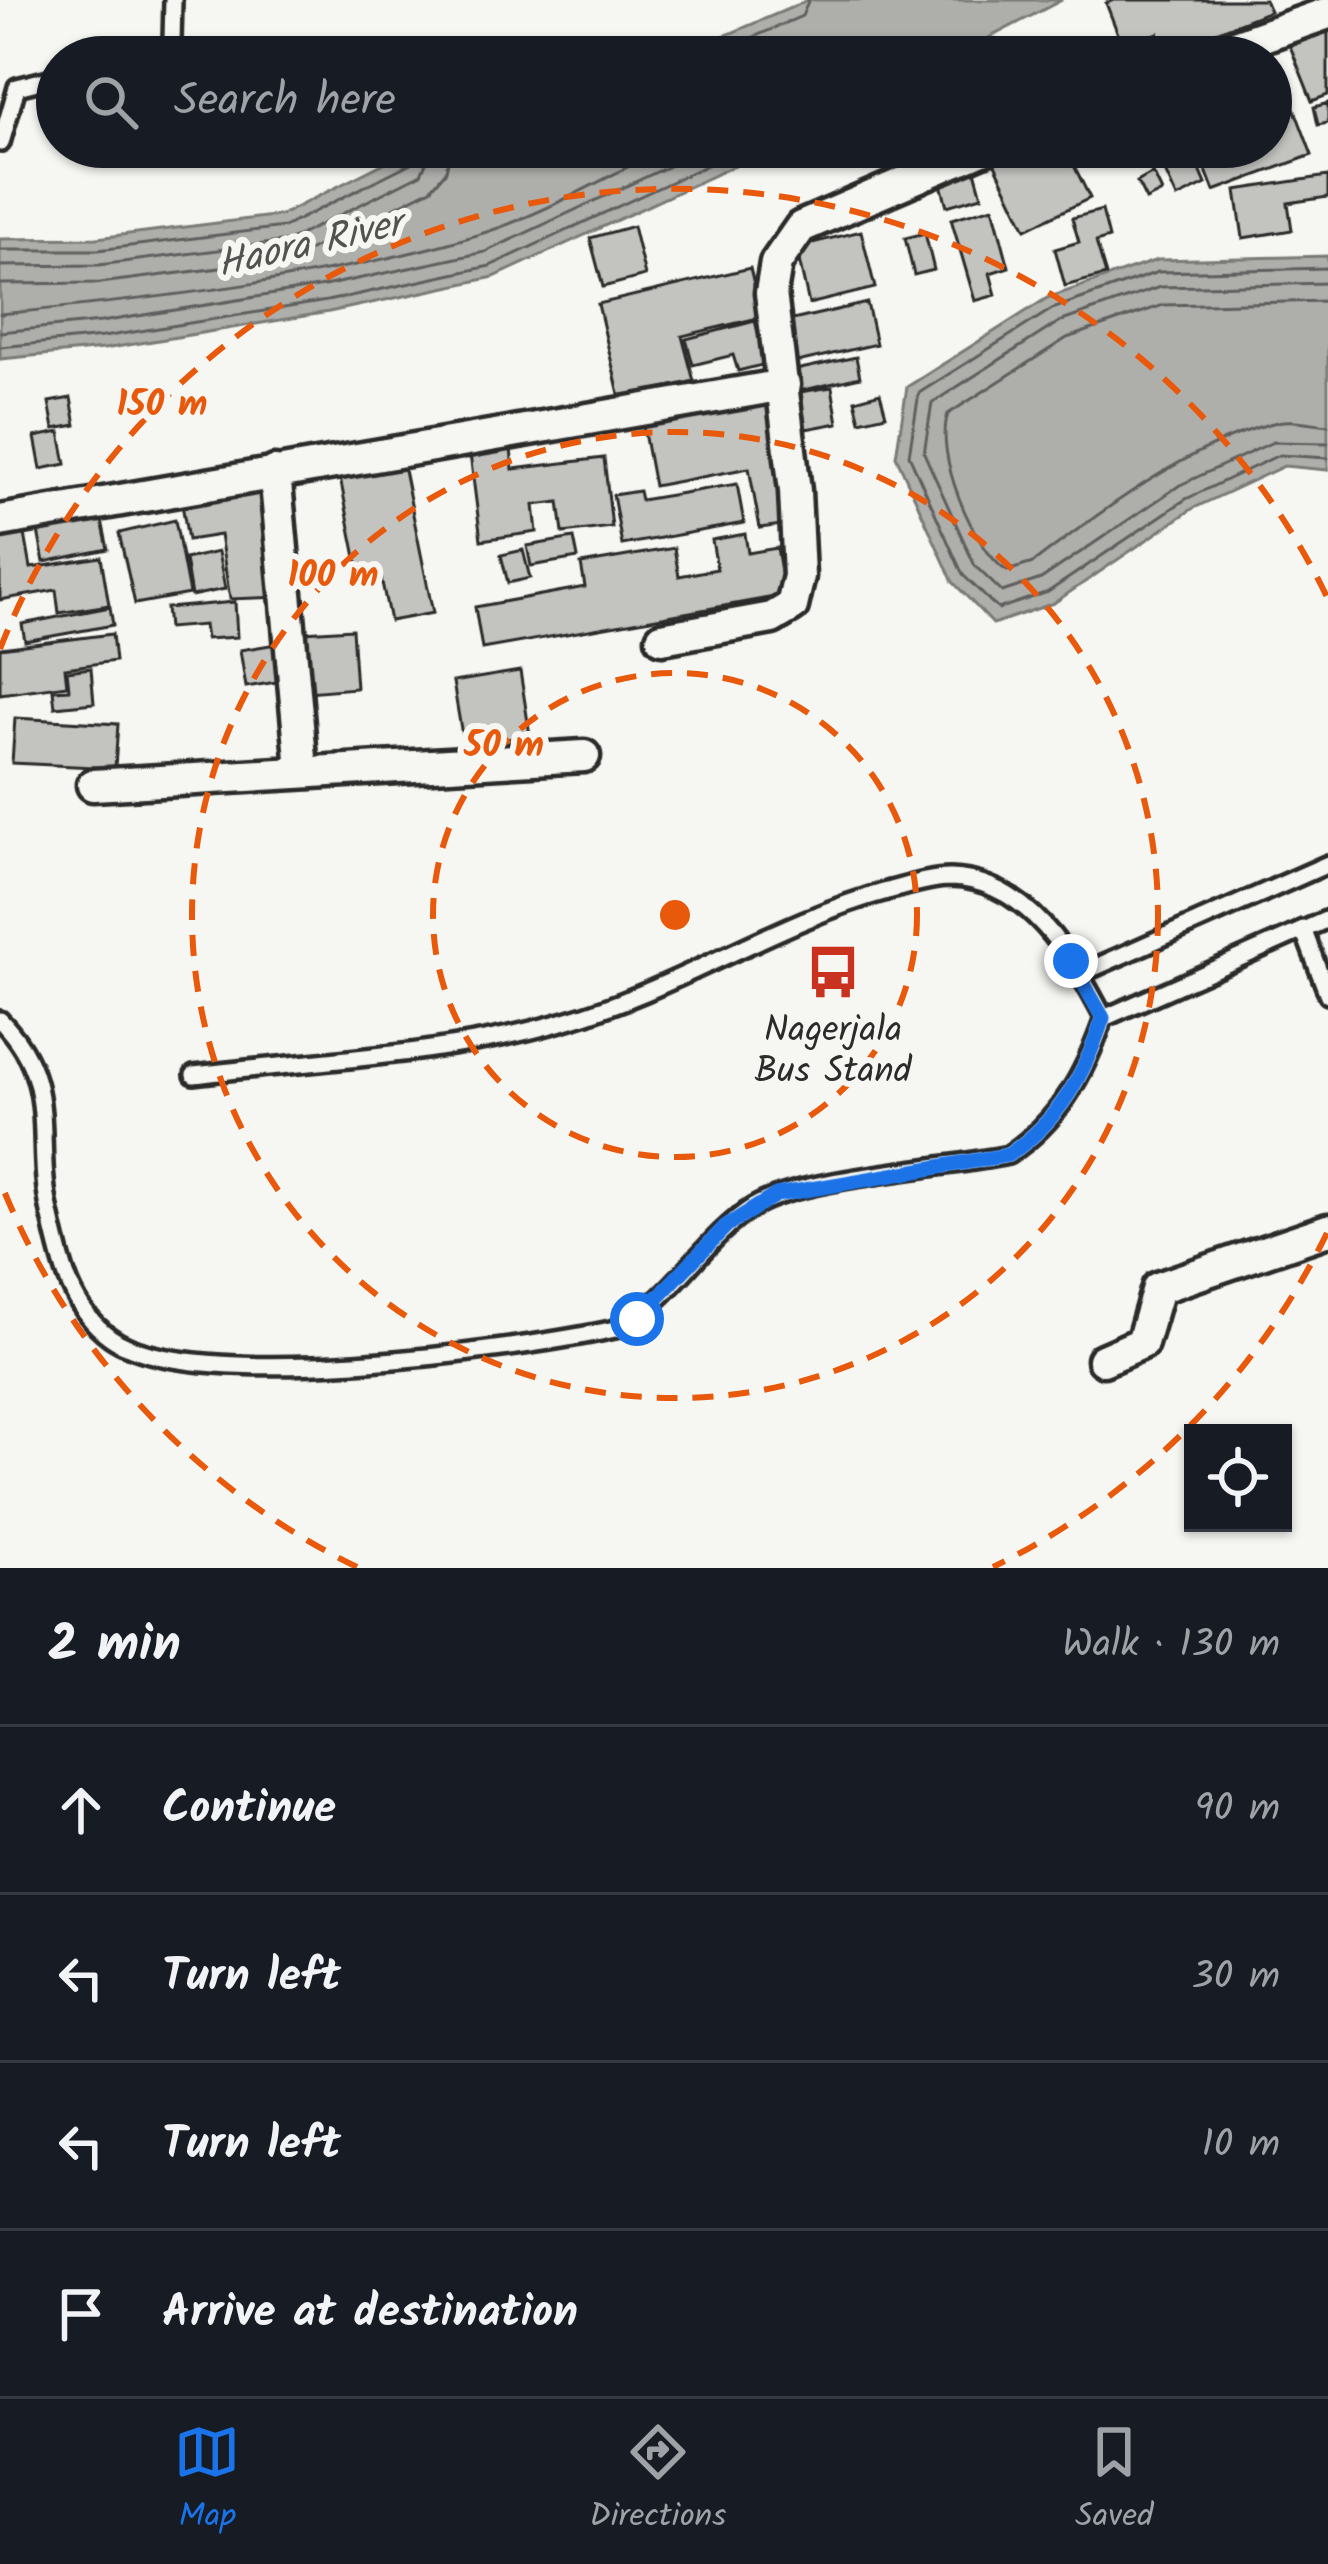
<!DOCTYPE html>
<html lang="en">
<head>
<meta charset="utf-8">
<style>
  body { margin:0; font-family:Kalam,sans-serif; background:#242831; color:#f1f3f6 }
  .controls { position:absolute; right:36px; bottom:36px; display:grid; overflow:hidden; border-radius:0px; box-shadow:0 3px 9px #0004 }
  .controls button { width:108px; height:108px; display:grid; place-items:center; padding:0; border:0; border-bottom:3px solid #363941; background:#171b24; color:#f1f3f6; font:60px sans-serif }
  .stop { position:absolute; width:36px; height:36px; margin:-27px; border:9px solid #1a73e8; border-radius:50%; background:#fff }
  .stop.end { background:#1a73e8; border-color:#fff; box-shadow:0 3px 12px #0008 }
  .list { margin:0; padding:0; list-style:none }
  h2 { display:flex; justify-content:space-between; align-items:center; height:156px; margin:0; padding:0 48px; font-size:51px }
  h2 small { font-size:39px; font-weight:400; color:#9ea1a6 }
  .list li { display:grid; grid-template-columns:78px 1fr auto; gap:36px; align-items:center; box-sizing:border-box; height:168px; padding:0 48px; border-top:3px solid #363941 }
  .list b { display:block; font-size:45px; white-space:nowrap }
  .list em { font-size:39px; font-style:normal; color:#9ea1a6 }
  .icon { flex:none; width:66px; height:66px; fill:none; stroke:currentColor; stroke-width:2; stroke-linecap:round; stroke-linejoin:round }
  .map { position:relative; flex:none; width:1328px; height:1568px; overflow:hidden }
  .search { position:absolute; background:#171b24; box-shadow:0 3px 9px #0004; left:36px; right:36px; top:36px; height:132px; display:flex; align-items:center; gap:30px; box-sizing:border-box; padding:0 42px; border-radius:66px; color:#9ea1a6; font-size:45px }
  .sheet { height:828px; background:#171b24 }
  nav { display:flex; justify-content:space-around; align-items:center; box-sizing:border-box; height:168px; border-top:3px solid #363941; background:#171b24; font-size:33px; color:#9ea1a6 }
  nav a { display:grid; justify-items:center; gap:6px }
  nav .on { color:#1a73e8 }
  .map>svg:first-child { display:block }
</style>
</head>
<body>
<div class="map">
<svg width="1328" height="1568" viewBox="0 0 1328 1568">
  <rect width="100%" height="100%" fill="#f6f6f2"/>
  <filter id="ink" filterUnits="userSpaceOnUse"><feTurbulence type="fractalNoise" baseFrequency=".00833" numOctaves="2"/><feDisplacementMap in="SourceGraphic" scale="24" xChannelSelector="R" yChannelSelector="G"/><feConvolveMatrix kernelMatrix="1 2 1 2 8 2 1 2 1" color-interpolation-filters="sRGB"/></filter>
  <g filter="url(#ink)">
    <path fill="#aeaeab" stroke="#7a7a78" stroke-width="3" d="M809,0H1062L952,57H675Z
      M416,147H775L494,277L329,312L104,349L0,359V239L97,238L281,215Z
      M1328,256V470L1284,466L1192,509L1054,603L993,624L953,582L896,456L907,387L1047,298L1157,260Z"/>
    <g fill="none" stroke-linecap="round" stroke-linejoin="round">
      <path stroke="#5f5f5e" stroke-width="3" d="M708,57L802,16L809,0
        M0,250H98L284,227L411,163L418,147
        M0,266L99,265L288,241L421,174L433,147
        M1328,268L1158,272L1052,309L919,393L909,455L963,575L998,609L1048,592L1186,499L1279,455L1328,458
        M1328,283L1160,287L1059,322L932,403L924,453L975,566L1002,592L1041,579L1180,485L1273,442L1328,443
        M0,284L100,283L292,259L431,189L446,171L451,147
        M1328,301L1163,305L1067,338L948,414C934,454 973,549 1007,571L1033,563C1101,511 1189,445 1273,423C1290,418 1310,423 1328,425
        M0,314C155,299 328,279 477,235C542,216 606,176 668,147
        M0,332L101,322L324,286L485,252L710,147
        M0,347L103,337L327,301L490,266L746,147"/>
    </g>
    <path fill="#c3c3c0" stroke="#2b2b2b" stroke-width="3" d="M1114,0H1265L1270,11L1165,52L1158,33L1123,47L1106,3Z
      M1328,18V95L1312,101L1290,46L1320,34L1314,23Z
      M1287,89L1312,155L1214,191L1197,147H1271V95Z
      M1328,103V123L1318,125L1314,107Z
      M1016,147H1065L1090,198L1026,229L992,158Z
      M1154,147H1190L1206,184L1177,198Z
      M974,167L982,196L947,206L939,177Z
      M1153,173L1162,192L1146,200L1137,182Z
      M1328,176V197L1288,203L1292,230L1243,238L1236,190Z
      M993,207L1009,267L990,273L996,295L975,301L951,219Z
      M1102,210L1109,238L1096,242L1106,275L1065,286L1055,249L1079,242L1072,218Z
      M633,226L645,276L603,287L590,238Z
      M861,231L875,288L809,304L796,247Z
      M925,233L934,270L914,275L905,238Z
      M750,268L762,317L682,336L694,381L620,398L598,304Z
      M867,303L876,344L793,363L784,322Z
      M755,321L766,364L738,371L733,355L693,365L686,339Z
      M856,357L860,377L800,391L796,370Z
      M832,387L838,423L806,429L800,392Z
      M880,393L886,415L860,421L855,400Z
      M71,398L76,425L54,429L49,402Z
      M778,401L789,524L760,528L749,468L654,486L643,427Z
      M60,432L66,464L41,469L35,437Z
      M511,449L513,469L604,458L612,527L563,533L559,502L534,505L537,532L481,540L470,454Z
      M401,455L433,613L390,621L379,568L359,572L338,468Z
      M271,477L284,597L230,599L220,535L188,540L180,492Z
      M737,484L744,523L622,545L613,495L639,491L641,500Z
      M99,506L108,549L44,562L38,531L60,527L58,513Z
      M175,520L189,594L135,604L119,533Z
      M25,534L31,568L101,557L109,605L59,613L56,590L0,600V539Z
      M745,534L748,553L777,548L785,595L482,649L475,607L585,587L581,564L674,548L679,576L717,569L712,540Z
      M574,538L578,558L531,566L527,546Z
      M523,550L530,578L508,583L501,555Z
      M218,552L225,589L191,596L185,559Z
      M235,602L237,637L206,639L204,625L168,628L166,608Z
      M110,607L113,625L25,641L22,624Z
      M352,629L356,688L308,692L304,632Z
      M112,634L115,661L65,668L67,685L0,694V648Z
      M289,642L295,679L246,687L240,650Z
      M91,668L94,703L55,707L53,690L69,689L67,671Z
      M520,671L530,735L464,747L453,682Z
      M15,718L118,724L115,768L12,763Z"/>
    <g fill="none" stroke-linecap="round" stroke-linejoin="round">
      <defs>
        <path id="lane" d="M164,57L172,41L173,0
          M1,143L17,87L57,77
          M1303,929L1328,995
          M1080,974L1328,864
          M1104,1018L1328,919
          M0,1020C63,1085 32,1139 51,1217C61,1262 70,1308 110,1337C190,1395 515,1351 615,1329C671,1303 701,1240 753,1207C801,1177 944,1169 1008,1155C1059,1121 1084,1076 1104,1018C1072,957 1028,880 950,878C930,878 907,886 887,891C775,922 677,989 565,1021C447,1056 316,1060 194,1075"/>
        <path id="street" d="M1204,57L1328,13
          M275,472L302,769
          M0,521L784,385
          M662,638L772,618L792,606L799,576L795,491L771,293L776,263L801,227L987,147
          M93,785L584,756
          M1103,1360L1142,1343L1158,1288L1328,1230"/>
      </defs>
      <use href="#lane" stroke="#2b2b2b" stroke-width="24"/>
      <use href="#street" stroke="#2b2b2b" stroke-width="39"/>
      <use href="#lane" stroke="#f6f6f2" stroke-width="15"/>
      <use href="#street" stroke="#f6f6f2" stroke-width="30"/>
    </g>
  </g>
  <g fill="none" stroke-linecap="round" stroke-linejoin="round" filter="url(#ink)">
    <path stroke="#1a73e8" stroke-width="15" d="M637,1319L726,1226L776,1195L1008,1155C1059,1121 1084,1076 1103,1018L1071,961"/>
  </g>
  <g fill="none" stroke="#e8590c" stroke-width="6" stroke-dasharray="21 15">
    <circle cx="675" cy="915" r="242"/>
    <circle cx="675" cy="915" r="483"/>
    <path d="M1327 1233A725 725 0 0 1 993 1567M357 1567A725 725 0 0 1 0 1181M0 649A725 725 0 0 1 1327 597"/>
  </g>
  <defs>
    <symbol id="bus-bare" viewBox="-9 -9 18 18"><path d="M-5-6H5V4H4V6H2V4H-2V6H-4V4H-5ZM-3.5-4V0h7V-4ZM-3.5 1.2v1.5H-2V1.2ZM2 1.2v1.5H3.5V1.2Z" fill="#c8321e" stroke="#f6f6f2" stroke-width="2.5" paint-order="stroke"/></symbol>
  </defs>
  <g fill-rule="evenodd">
    <use href="#bus-bare" x="795" y="934" width="76" height="76"/>
  </g>
  <g text-anchor="middle" stroke-width="12" stroke-linejoin="round" paint-order="stroke">
    <g font-size="36" fill="#2b2b2b" stroke="#f6f6f2">
      <text x="833" y="1041">Nagerjala<tspan x="833" dy="41">Bus Stand</tspan></text>
    </g>
    <g font-size="39" font-style="italic" fill="#525251" stroke="#f6f6f2">
      <text transform="translate(309 242) rotate(-13)" y="14">Haora River</text>
    </g>
  </g>
  <circle cx="675" cy="915" r="18" fill="#e8590c" stroke="#f6f6f2" stroke-width="6"/>
  <g font-size="36" text-anchor="middle" font-weight="bold" fill="#e8590c" stroke="#f6f6f2" stroke-width="12" stroke-linejoin="round" paint-order="stroke">
    <text x="162" y="415">150 m</text>
    <text x="333" y="586">100 m</text>
    <text x="504" y="756">50 m</text>
  </g>
</svg>
<div class="controls">
<button><svg class="icon" aria-label="locate" viewBox="0 0 24 24"><circle cx="12" cy="12" r="6"/><path d="M12 2v4M12 18v4M2 12h4M18 12h4"/></svg></button>
</div>
<div class="stop" style="left:637px;top:1319px"></div>
<div class="stop end" style="left:1071px;top:961px"></div>
<div class="search"><svg class="icon" aria-label="search" viewBox="0 0 24 24"><circle cx="10" cy="10" r="6"/><path d="M15 15l6 6"/></svg>Search here</div>
</div>
<section class="sheet">
<h2>2 min<small>Walk · 130 m</small></h2>
<ul class="list">
<li><svg class="icon" aria-label="ahead" viewBox="0 0 24 24"><path d="M12 20V5M6 11l6-6 6 6"/></svg><div><b>Continue</b></div><em>90 m</em></li>
<li><svg class="icon" aria-label="left" viewBox="0 0 24 24"><path d="M17 20v-9H6M10 6l-5 5 5 5"/></svg><div><b>Turn left</b></div><em>30 m</em></li>
<li><svg class="icon" aria-label="left" viewBox="0 0 24 24"><path d="M17 20v-9H6M10 6l-5 5 5 5"/></svg><div><b>Turn left</b></div><em>10 m</em></li>
<li><svg class="icon" aria-label="arrive" viewBox="0 0 24 24"><path d="M6 21V4h12l-3 4 3 4H6"/></svg><div><b>Arrive at destination</b></div></li>
</ul>
</section>
<nav>
<a class="on"><svg class="icon" aria-label="map" viewBox="0 0 24 24"><path d="M3 6l6-2 6 2 6-2v14l-6 2-6-2-6 2zM9 4v14M15 6v14"/></svg>Map</a>
<a><svg class="icon" aria-label="directions" viewBox="0 0 24 24"><path d="M12 3l9 9-9 9-9-9zM9 14v-3h6M13 9l2 2-2 2"/></svg>Directions</a>
<a><svg class="icon" aria-label="saved" viewBox="0 0 24 24"><path d="M7 4h10v16l-5-4-5 4z"/></svg>Saved</a>
</nav>
</body>
</html>
